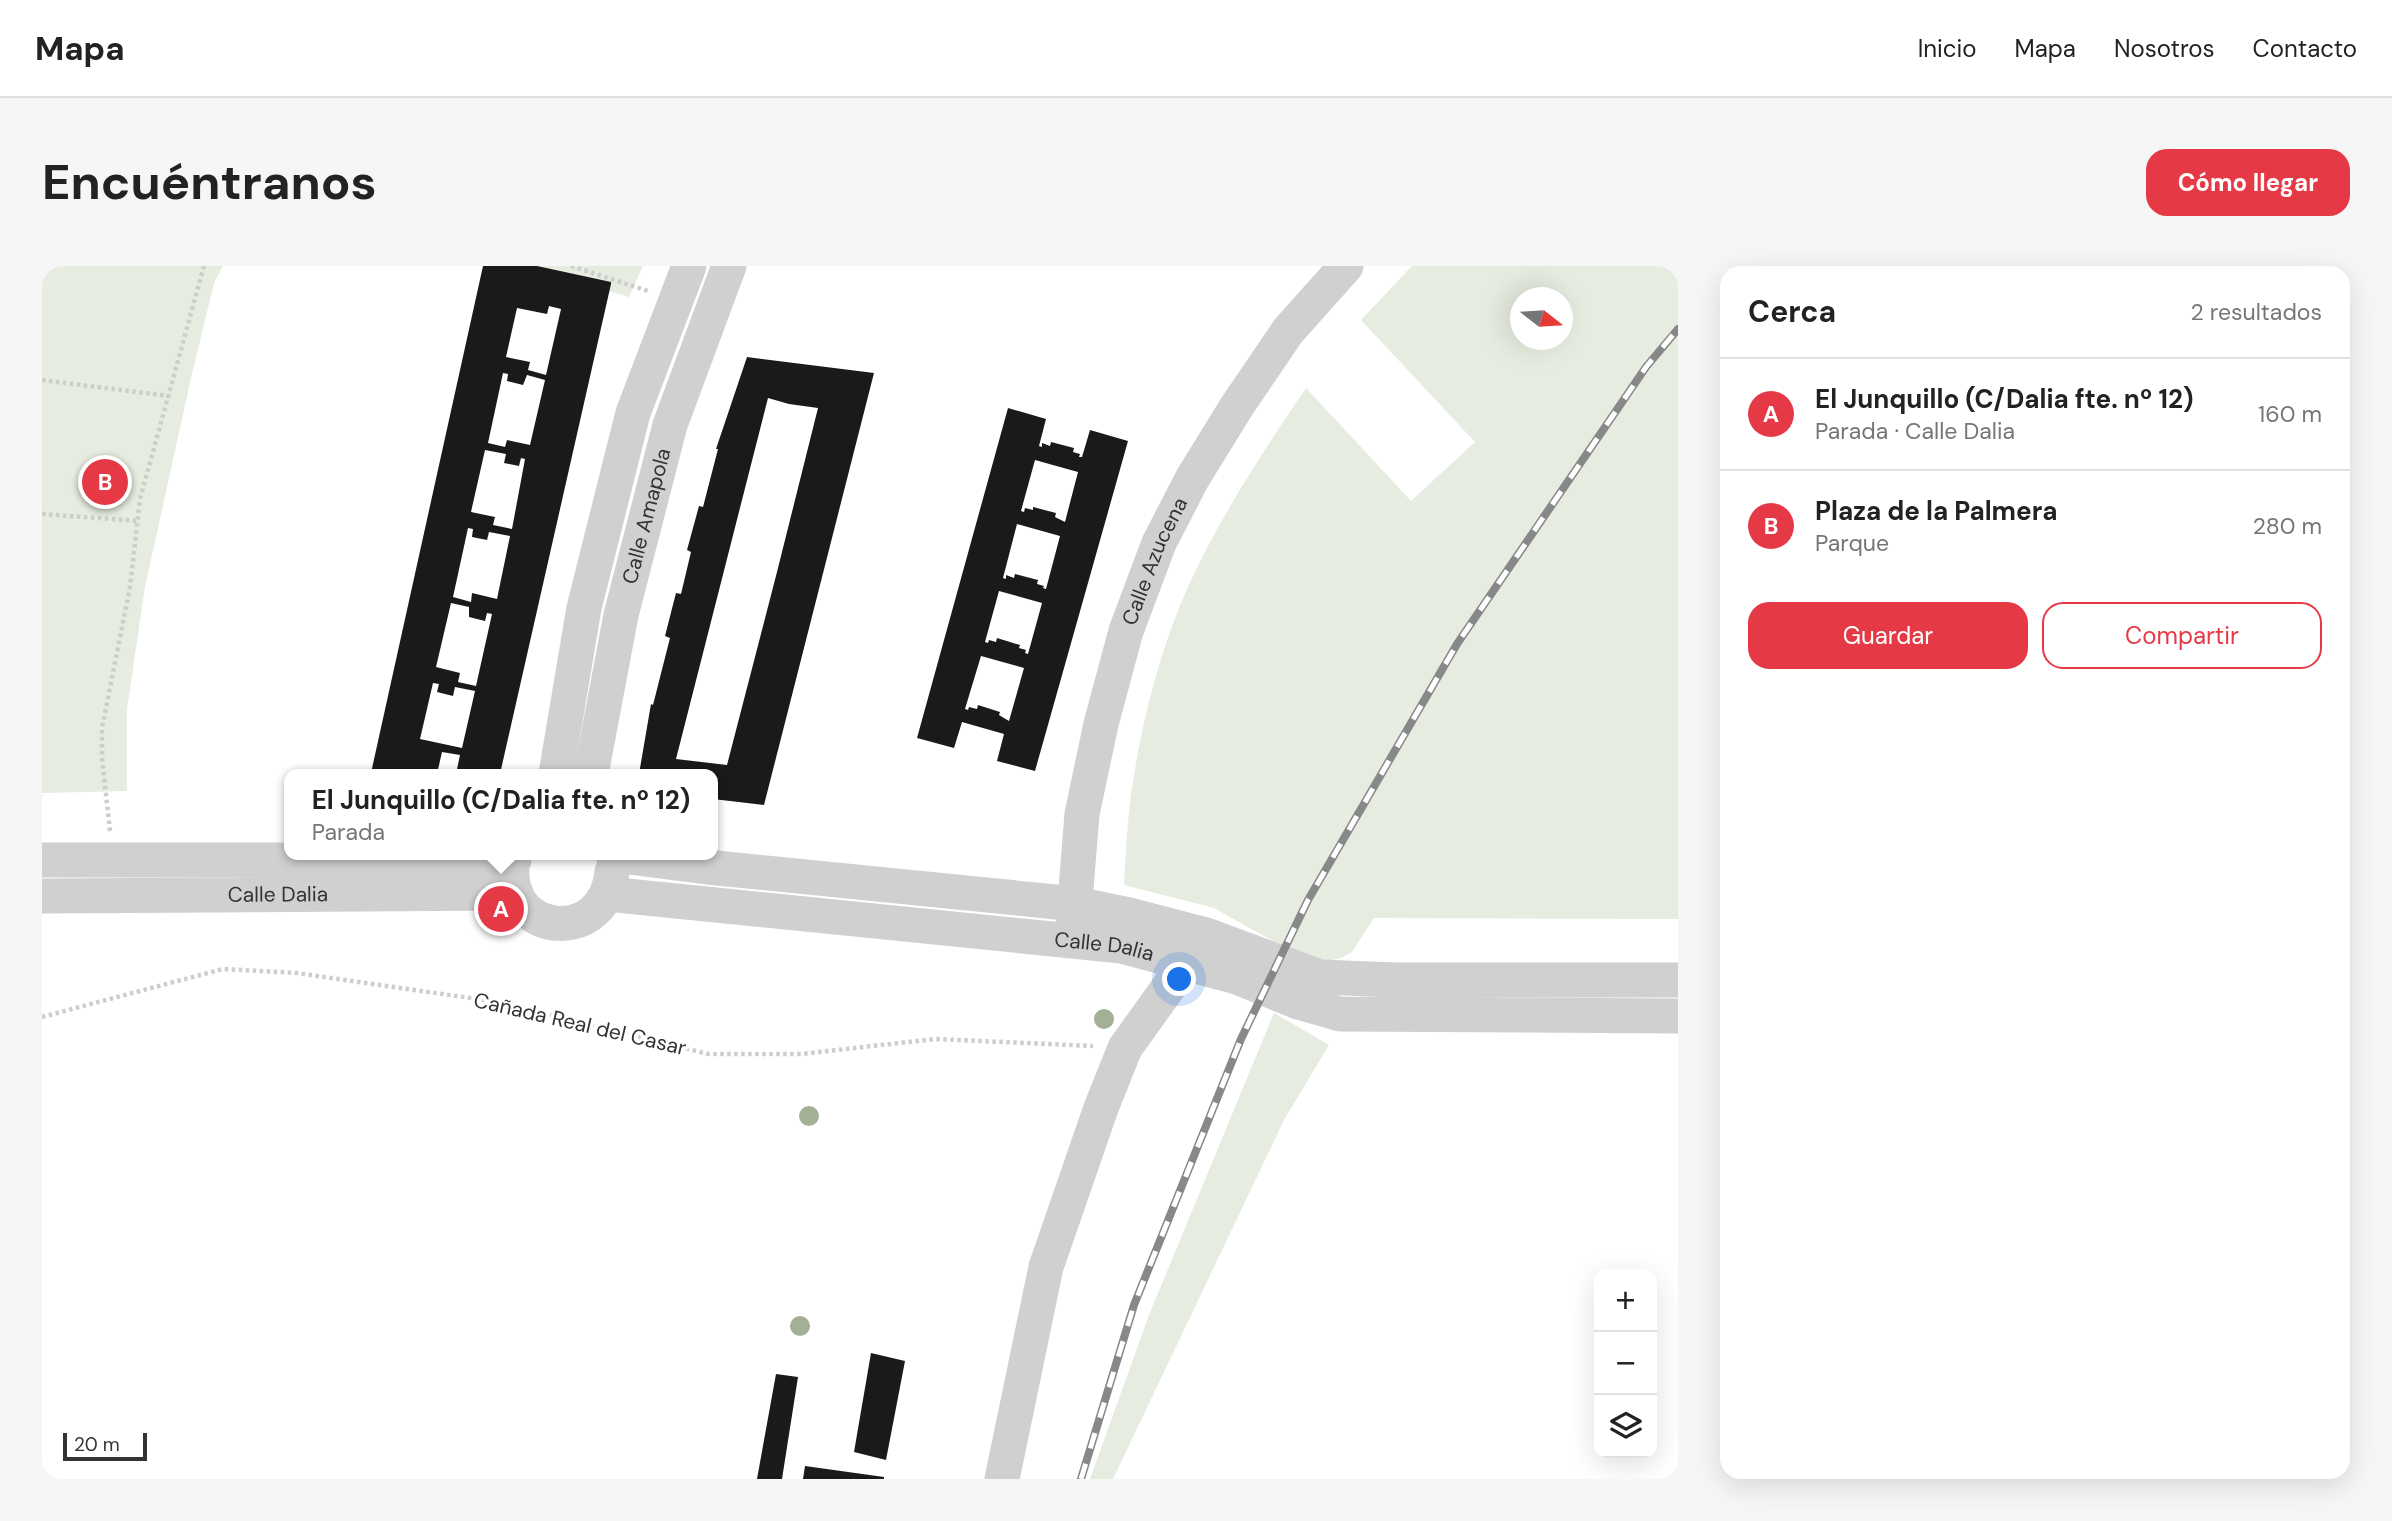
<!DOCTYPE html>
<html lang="es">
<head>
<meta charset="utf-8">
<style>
  body { margin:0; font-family:"DM Sans",sans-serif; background:#f6f6f6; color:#222 }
  .controls { position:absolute; right:21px; bottom:21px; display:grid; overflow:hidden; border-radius:14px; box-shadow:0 7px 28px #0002 }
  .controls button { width:63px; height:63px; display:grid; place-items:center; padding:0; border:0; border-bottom:2px solid #e0e0e0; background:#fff; color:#222; font:35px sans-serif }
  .compass { position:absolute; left:1468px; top:21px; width:63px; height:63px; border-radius:50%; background:#fff; box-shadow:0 7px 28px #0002; rotate:107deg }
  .scale { position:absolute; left:21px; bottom:18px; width:84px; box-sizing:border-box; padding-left:7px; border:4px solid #333; border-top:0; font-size:19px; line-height:24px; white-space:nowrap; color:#333; -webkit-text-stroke:5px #fff; paint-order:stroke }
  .you { position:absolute; left:1138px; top:714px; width:24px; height:24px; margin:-18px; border:5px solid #fff; border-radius:50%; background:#1a73e8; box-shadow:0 0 0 10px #1a73e833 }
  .badge { display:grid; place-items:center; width:46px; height:46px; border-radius:50%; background:#e63946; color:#fff; font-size:23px; font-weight:700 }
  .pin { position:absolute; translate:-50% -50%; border:4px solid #fff; box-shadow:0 2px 7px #0006 }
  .popup { position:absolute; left:242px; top:503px; width:434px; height:91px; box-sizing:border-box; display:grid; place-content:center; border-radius:14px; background:#fff; filter:drop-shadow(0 2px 5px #0005); font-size:23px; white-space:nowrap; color:#767676 }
  .popup b { font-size:26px; color:#222 }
  .popup::after { content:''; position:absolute; left:50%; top:100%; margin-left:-14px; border:14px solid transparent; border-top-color:#fff }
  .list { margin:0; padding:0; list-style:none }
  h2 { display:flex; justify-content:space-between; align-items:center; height:91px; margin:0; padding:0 28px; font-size:30px }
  h2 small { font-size:23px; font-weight:400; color:#767676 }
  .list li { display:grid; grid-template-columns:46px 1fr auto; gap:21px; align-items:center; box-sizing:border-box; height:112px; padding:0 28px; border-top:2px solid #e0e0e0 }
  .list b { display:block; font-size:26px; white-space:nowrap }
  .list p { margin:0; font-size:23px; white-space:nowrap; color:#767676 }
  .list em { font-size:23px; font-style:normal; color:#767676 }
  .actions { display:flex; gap:14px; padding:21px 28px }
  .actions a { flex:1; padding:16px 0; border:2px solid #e63946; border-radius:21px; text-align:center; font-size:24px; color:#e63946 }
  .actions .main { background:#e63946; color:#fff }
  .icon { flex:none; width:38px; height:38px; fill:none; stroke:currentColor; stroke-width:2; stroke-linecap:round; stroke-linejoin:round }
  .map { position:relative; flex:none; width:1636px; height:1213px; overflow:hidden; border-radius:21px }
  header { display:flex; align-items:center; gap:42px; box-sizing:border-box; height:98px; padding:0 35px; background:#fff; border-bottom:2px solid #e0e0e0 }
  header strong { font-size:33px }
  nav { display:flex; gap:38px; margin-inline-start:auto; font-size:24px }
  .intro { display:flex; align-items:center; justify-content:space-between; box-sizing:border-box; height:168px; padding:0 42px }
  h1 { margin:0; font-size:49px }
  .button { padding:18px 32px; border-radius:21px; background:#e63946; color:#fff; font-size:24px; font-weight:700 }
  main { display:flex; gap:42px; padding:0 42px }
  aside { flex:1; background:#fff; border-radius:21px; box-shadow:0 7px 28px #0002 }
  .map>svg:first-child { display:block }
</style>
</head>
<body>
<header>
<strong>Mapa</strong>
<nav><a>Inicio</a><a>Mapa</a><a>Nosotros</a><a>Contacto</a></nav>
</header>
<div class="intro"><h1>Encuéntranos</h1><a class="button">Cómo llegar</a></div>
<main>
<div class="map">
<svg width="1636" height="1213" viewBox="0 0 1636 1213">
  <rect width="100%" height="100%" fill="#fff"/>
  <path fill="#e6ecdf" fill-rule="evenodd" d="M0,0H181L172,17L149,112L103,321L85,443V525L0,527Z
    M480,0H601L587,31Z
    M1370,0H1636V653L1332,652L1310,686L1299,692L1280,696L1231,675L1172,642L1082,619C1084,589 1085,558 1089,529C1100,453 1120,373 1154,304C1185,240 1224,181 1264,122L1369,235L1433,176L1319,54ZM1478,32H1520V74H1478Z
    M1232,747L1287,779L1242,854L1071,1213H1048L1107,1049Z"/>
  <path fill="#1a1a1a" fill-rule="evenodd" d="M441,0H495L569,16V18L458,508H414L418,489L400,486L395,508H376V505L372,504L371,508H334L329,507ZM507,40L519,43L504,109L486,104L488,96L464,91L475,42L505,48ZM461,107L466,108L465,115L481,119L485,109L503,114L488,179L465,174L463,181L446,177ZM443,184L464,188L462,197L477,200L479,192L483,193L470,263L451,259L453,251L429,246ZM426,262L431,263L430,271L445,274L447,266L468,270L455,333L430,327L429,336L411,331ZM409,337L427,341V351L443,355L445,347L450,348L434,420L416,416L418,407L394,401ZM391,417L397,418L395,426L411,430L413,421L433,425L420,482L378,473Z
    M705,91L832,107L722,539L671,533V508H597L609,438L611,439L628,372L623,370L634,327L639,328L649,286L645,284L657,240L661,241L676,183H674ZM726,132L747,138L776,142L735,306L685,499L634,493Z
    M966,142L1004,153L997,180L1000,181V177L1008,180L1009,176L1032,182L1031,186L1038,188L1037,191H1040L1048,164L1086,175L993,505L955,495L962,468L920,456L912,482L875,472ZM993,194L1036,206L1023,256L1013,251L1014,247L991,241V244L983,242L982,246L979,245ZM975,258L1018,270L1004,323L1001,322L1002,320L995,318L996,314L973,308L972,312L964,309V313L961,312ZM957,325L1000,337L986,388L983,387L984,384L977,382L978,379L955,372L954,376L947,374L946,377L943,376ZM939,390L982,402L967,455L957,449L958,446L936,439L935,443L927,441L926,444L923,443Z
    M829,1087L863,1095L844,1194L812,1186Z
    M734,1108L756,1111L740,1213H715Z
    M763,1200L842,1211V1213H761Z"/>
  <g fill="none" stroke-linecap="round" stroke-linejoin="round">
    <path stroke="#cdcdcd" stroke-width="4.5" stroke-dasharray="3.5 3.5" stroke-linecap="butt" d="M529,0L606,25
      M0,114L127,130
      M0,248L96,255
      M68,565L60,492V462L88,321L98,233L162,0
      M0,751L181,703L255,707L463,737L666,788H759L893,773L1051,780"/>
    <g stroke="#d0d0d0" stroke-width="35">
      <path d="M514,508L542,342L591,147L647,0"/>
      <path id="s1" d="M549,508L579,349L628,159L687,0"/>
      <path d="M571,589L665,601L1034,638L1087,649L1164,669L1278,711L1354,714H1636"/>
      <path d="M0,594H472"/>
      <path d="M470,606C468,670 563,679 570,606"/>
      <path id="s2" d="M565,628L1080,680L1195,711L1256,736L1298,748L1636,750"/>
      <path id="s3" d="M0,630L474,627"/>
      <path id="s4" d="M1031,660L1040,548L1059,458L1084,365L1117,277L1150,213L1195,140L1246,65L1304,0"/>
      <path d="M960,1213L1004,1001L1059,842L1083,782L1156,680"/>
    </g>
    <defs>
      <path id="rail" d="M1039,1213L1092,1039L1199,773L1266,634L1415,378L1604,101L1636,63"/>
    </defs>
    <use href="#rail" stroke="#888" stroke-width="8"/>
    <use href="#rail" stroke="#fff" stroke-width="5" stroke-dasharray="16" stroke-linecap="butt"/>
  </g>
  <g fill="#a2b095">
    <circle cx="1062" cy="753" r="10"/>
    <circle cx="767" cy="850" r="10"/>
    <circle cx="758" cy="1060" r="10"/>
  </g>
  <g text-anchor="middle" stroke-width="7" stroke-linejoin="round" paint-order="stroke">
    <g font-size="21" fill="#333" stroke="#fff">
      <text dy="7" stroke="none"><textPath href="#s1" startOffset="264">Calle Amapola</textPath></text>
      <text dy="7" stroke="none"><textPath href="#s4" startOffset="376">Calle Azucena</textPath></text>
      <text dy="7" stroke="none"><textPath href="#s3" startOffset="236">Calle Dalia</textPath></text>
      <text dy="7" stroke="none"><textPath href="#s2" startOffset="500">Calle Dalia</textPath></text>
      <text transform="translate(538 758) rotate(13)" y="7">Cañada Real del Casar</text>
    </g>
  </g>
</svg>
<div class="controls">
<button>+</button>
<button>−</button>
<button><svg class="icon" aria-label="layers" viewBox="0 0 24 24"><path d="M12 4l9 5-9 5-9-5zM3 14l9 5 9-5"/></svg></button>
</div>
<svg class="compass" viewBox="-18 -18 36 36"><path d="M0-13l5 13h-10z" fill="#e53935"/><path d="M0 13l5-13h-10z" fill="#767676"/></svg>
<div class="scale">20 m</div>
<div class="you"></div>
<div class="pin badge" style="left:459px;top:643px">A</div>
<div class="popup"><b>El Junquillo (C/Dalia fte. nº 12)</b>Parada</div>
<div class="pin badge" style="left:63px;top:216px">B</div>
</div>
<aside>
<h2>Cerca<small>2 resultados</small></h2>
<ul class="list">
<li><span class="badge">A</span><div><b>El Junquillo (C/Dalia fte. nº 12)</b><p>Parada · Calle Dalia</p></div><em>160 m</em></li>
<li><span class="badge">B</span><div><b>Plaza de la Palmera</b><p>Parque</p></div><em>280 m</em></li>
</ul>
<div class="actions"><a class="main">Guardar</a><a>Compartir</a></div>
</aside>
</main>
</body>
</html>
